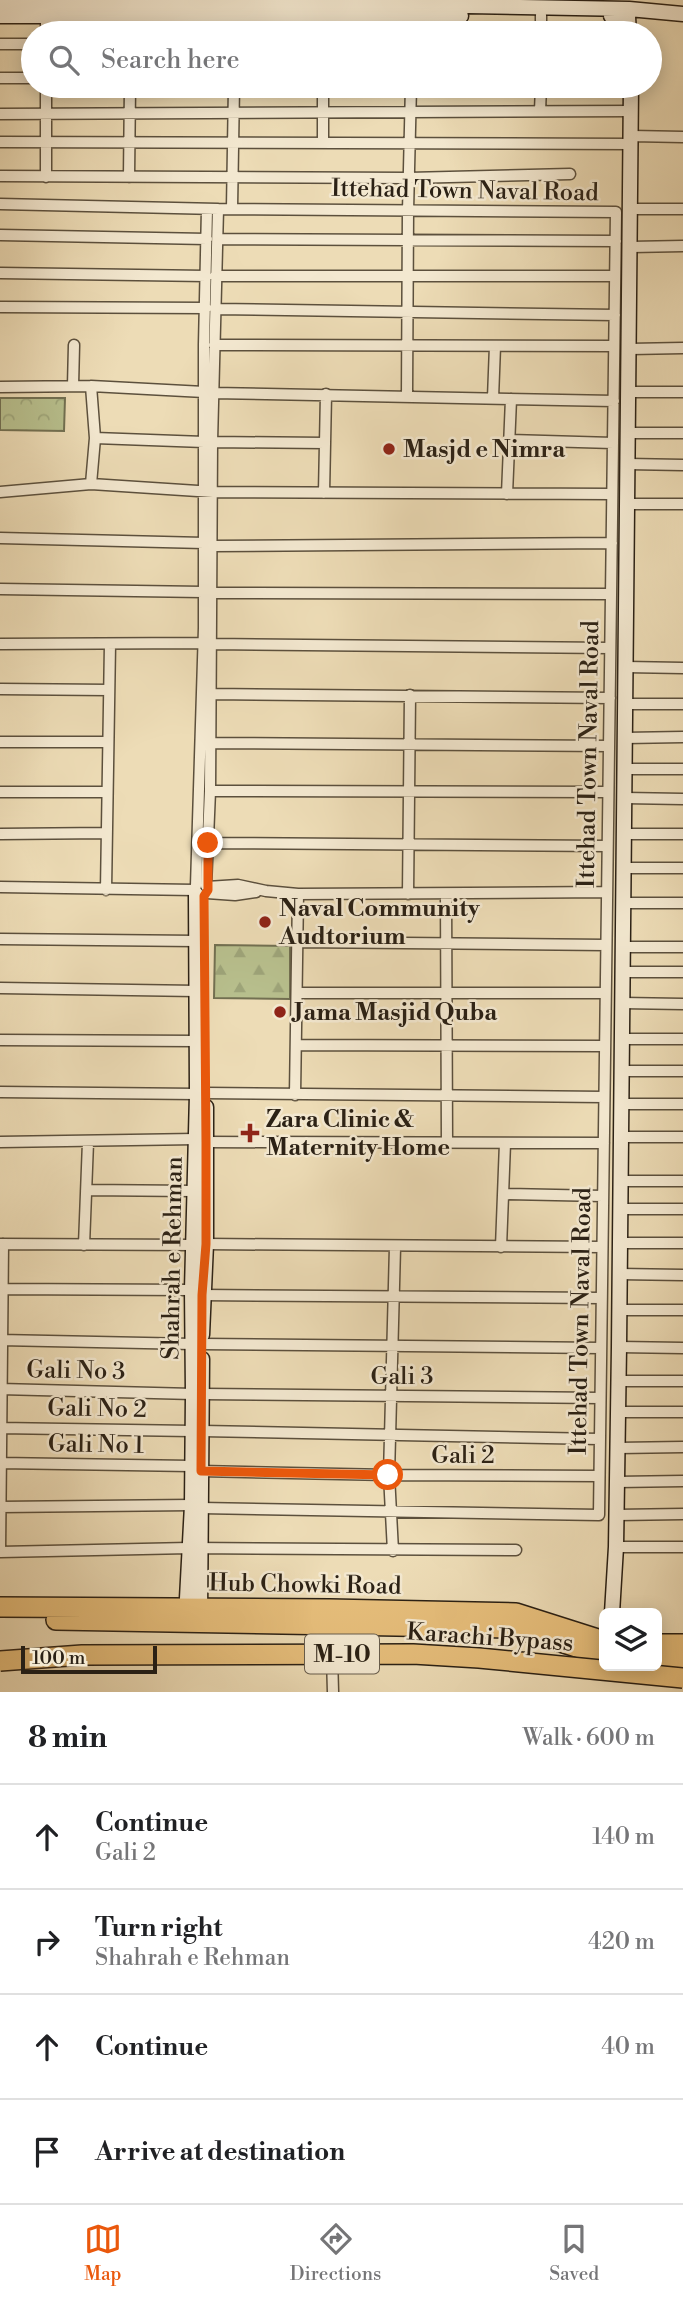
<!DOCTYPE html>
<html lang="en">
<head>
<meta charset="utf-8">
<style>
  body { margin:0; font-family:"Libre Bodoni",serif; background:#f6f6f6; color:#202124 }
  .controls { position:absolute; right:21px; bottom:21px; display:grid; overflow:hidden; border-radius:10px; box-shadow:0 4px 18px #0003 }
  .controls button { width:63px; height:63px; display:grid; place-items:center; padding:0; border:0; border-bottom:2px solid #e0e0e0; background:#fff; color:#202124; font:35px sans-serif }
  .scale { position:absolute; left:21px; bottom:18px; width:136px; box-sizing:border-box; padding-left:7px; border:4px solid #2b2115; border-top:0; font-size:19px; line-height:24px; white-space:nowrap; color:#2b2115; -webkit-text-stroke:5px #f3e8d0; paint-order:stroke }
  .stop { position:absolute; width:21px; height:21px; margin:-16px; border:5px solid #ea580c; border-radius:50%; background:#fff }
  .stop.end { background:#ea580c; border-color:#fff; box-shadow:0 2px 7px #0008 }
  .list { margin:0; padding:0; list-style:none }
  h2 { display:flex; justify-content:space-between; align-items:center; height:91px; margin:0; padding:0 28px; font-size:30px }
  h2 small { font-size:23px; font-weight:400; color:#757577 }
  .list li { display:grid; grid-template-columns:46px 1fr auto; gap:21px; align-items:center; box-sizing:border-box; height:105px; padding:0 28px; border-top:2px solid #e0e0e0 }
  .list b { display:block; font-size:26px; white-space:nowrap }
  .list p { margin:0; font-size:23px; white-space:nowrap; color:#757577 }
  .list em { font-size:23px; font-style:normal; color:#757577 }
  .icon { flex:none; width:38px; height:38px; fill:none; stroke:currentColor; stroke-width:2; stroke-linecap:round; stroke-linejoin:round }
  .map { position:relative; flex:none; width:683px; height:1692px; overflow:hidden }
  .search { position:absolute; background:#fff; box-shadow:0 4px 18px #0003; left:21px; right:21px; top:21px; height:77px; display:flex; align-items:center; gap:18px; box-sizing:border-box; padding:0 24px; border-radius:38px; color:#757577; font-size:26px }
  .sheet { height:511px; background:#fff }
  nav { display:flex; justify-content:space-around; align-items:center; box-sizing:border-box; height:98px; border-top:2px solid #e0e0e0; background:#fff; font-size:19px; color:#757577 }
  nav a { display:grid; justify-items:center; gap:4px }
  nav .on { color:#ea580c }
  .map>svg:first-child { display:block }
</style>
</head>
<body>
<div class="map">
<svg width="683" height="1692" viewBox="0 0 683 1692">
  <defs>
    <pattern id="forest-firs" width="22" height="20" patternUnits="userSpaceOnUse" patternTransform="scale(1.75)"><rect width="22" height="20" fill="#b8c08e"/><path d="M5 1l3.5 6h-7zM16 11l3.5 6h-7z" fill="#9ea57a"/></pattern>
    <pattern id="park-crowns" width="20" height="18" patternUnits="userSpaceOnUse" patternTransform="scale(1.75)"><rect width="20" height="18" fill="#b8c08e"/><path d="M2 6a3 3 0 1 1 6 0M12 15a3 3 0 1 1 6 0" fill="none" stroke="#9ea57a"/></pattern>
  </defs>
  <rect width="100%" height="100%" fill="#eddcb6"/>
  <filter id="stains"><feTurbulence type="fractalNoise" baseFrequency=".00286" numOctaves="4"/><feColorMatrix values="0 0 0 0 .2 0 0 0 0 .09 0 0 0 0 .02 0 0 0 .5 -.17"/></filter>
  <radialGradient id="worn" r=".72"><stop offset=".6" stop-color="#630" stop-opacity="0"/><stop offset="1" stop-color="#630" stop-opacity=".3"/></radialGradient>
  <path fill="url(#forest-firs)" stroke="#727052" stroke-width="2" d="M215,945L290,946V999L214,998Z"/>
  <path fill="url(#park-crowns)" stroke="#727052" stroke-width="2" d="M0,398H65L64,431L0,430Z"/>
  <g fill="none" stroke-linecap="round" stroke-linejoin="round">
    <defs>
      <path id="street" d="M541,15V33
        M46,33V16
        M130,33V17
        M235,33L236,17
        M413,33V16
        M0,44H33
        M0,78H33
        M540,111L541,86
        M0,114L632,111
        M632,136L683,137
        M0,142L632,144
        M323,142V86
        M0,176L409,178L570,174
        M46,177V86
        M129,177L130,86
        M0,204L218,209L616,212L599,1515L201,1508
        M232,208L234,86
        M631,209H683
        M0,235L207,239
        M218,239L616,241
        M631,247L683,246
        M0,273L206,276
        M215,276H615
        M0,307L206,308
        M215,309L615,315
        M214,345L614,346
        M630,349L683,348
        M73,386L74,345
        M0,387L91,386L204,392
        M629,392H683
        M213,393L614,401
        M407,396L408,211L411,86
        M493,398L495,346
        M629,433H683
        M95,438L204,442
        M510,440L613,443
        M212,442L325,443
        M628,464L683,465
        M91,484L95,438L91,386
        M0,492L91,484L213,492L612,494
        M324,493L326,394
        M507,494L511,399
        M628,504H683
        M0,538L204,543
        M213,546L612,543
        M0,589L203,592
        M213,593L611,594
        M0,644L203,643
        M212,644L610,648
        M626,667L683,668
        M0,689L109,690
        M211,694L610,698
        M626,704H683
        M625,738L683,737
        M0,742H108
        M210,743L609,746
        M625,769H683
        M210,791L608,792
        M0,792H107
        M625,798L683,799
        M0,834L107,833
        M624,834H683
        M208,843L607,846
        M624,868H683
        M196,886L204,628V345L207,209
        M206,886L210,791L212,442L218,209
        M0,887L195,890
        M207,887L238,885L266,891L298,894L607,892
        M106,890L110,644
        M207,893L235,895L256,892
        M408,894L410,695
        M446,894L447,1143
        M624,903H683
        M0,939L197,941
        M297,942L606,945
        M623,947H683
        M623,972H683
        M0,988L197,991
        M297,993H605
        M622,1003L683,1004
        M622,1039H683
        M0,1040L197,1041
        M296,1045L605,1046
        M622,1071H683
        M0,1092L197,1094
        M205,1093L604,1097
        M295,1095L298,894
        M621,1104H683
        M621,1137H683
        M0,1142L196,1139
        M206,1142L604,1143
        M620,1181H683
        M86,1190L194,1191
        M503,1194L603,1196
        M620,1209H683
        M620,1243H683
        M0,1244L193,1245
        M206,1244L602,1247
        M84,1245L88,1142
        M501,1247L505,1143
        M619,1274L683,1275
        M0,1289L192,1290
        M202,1295L601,1298
        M619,1310H683
        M0,1340L193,1344
        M202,1344L601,1348
        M619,1347L683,1348
        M619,1381H683
        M0,1389L193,1394
        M203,1394L600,1398
        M619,1412H683
        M0,1428L192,1431
        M202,1431L599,1439
        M618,1448L683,1447
        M0,1463L191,1466
        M201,1471L389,1475L599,1476
        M617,1482L683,1481
        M0,1507L192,1505
        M617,1515L683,1514
        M616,1547H683
        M393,1551L389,1475L395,1247
        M0,1552L189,1548L516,1550
        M0,1552L3,1244
        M331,1621L333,1692"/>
      <path id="secondary" d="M0,3L185,6L357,4L629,9L683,14
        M0,16H461
        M611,16L628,17L629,33
        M202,1335L206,1244V1107
        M612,1613L616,1547L619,1347L631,86
        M200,1615L202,1359
        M186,1617L192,1505L193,1394L192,1290L197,1094L196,894"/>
      <path id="highway" d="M0,1607L330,1609L516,1613L604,1641
        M56,1620L511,1628C543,1634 572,1648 604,1654
        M657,1644H683
        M657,1657L683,1658"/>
    </defs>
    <use href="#street" stroke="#5c503d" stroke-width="13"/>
    <use href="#secondary" stroke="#2b2115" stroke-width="17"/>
    <use href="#highway" stroke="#2b2115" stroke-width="22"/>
    <use href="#street" stroke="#f3e8d0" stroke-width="10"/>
    <use href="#secondary" stroke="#f3e8d0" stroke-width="14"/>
    <use href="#highway" stroke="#e6be7b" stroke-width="19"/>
    <defs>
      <path id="highway-bridge" d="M0,1661L82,1655L413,1654L479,1658L683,1678"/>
    </defs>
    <use href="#highway-bridge" stroke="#2b2115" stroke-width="22" stroke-linecap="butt"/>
    <use href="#highway-bridge" stroke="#e6be7b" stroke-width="19"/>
  </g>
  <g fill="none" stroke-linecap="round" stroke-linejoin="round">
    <path stroke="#ea580c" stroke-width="9" d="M208,843V890L204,896L206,1142V1244L202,1295L201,1471L388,1475"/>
  </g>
  <g fill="#8f2418" stroke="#f3e8d0" stroke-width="2.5">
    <circle cx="389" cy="449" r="7"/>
    <circle cx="265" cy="922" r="7"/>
    <circle cx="280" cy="1012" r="7"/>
    <path d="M246.5 1122.5h7v7h7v7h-7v7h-7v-7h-7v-7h7z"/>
  </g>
  <g text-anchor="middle" stroke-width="5" stroke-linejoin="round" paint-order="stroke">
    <rect fill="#f3e8d0" stroke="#675d4d" stroke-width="2" x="305" y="1634.5" width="74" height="39" rx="5"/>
    <g font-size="23" font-weight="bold" fill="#2b2115">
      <text x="342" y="1662">M-10</text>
    </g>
    <g font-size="24" fill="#2b2115" stroke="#f3e8d0">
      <text transform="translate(465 190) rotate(1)" y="8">Ittehad Town Naval Road</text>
      <text transform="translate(588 754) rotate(-89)" y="8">Ittehad Town Naval Road</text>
      <text transform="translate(172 1258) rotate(-89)" y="8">Shahrah e Rehman</text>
      <text transform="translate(580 1321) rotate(-89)" y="8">Ittehad Town Naval Road</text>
      <text transform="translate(76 1370) rotate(1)" y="8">Gali No 3</text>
      <text x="402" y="1384">Gali 3</text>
      <text transform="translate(97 1408) rotate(1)" y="8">Gali No 2</text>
      <text transform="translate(96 1444) rotate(1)" y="8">Gali No 1</text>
      <text x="463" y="1463">Gali 2</text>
      <text transform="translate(305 1584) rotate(1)" y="8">Hub Chowki Road</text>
      <text transform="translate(490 1637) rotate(4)" y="8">Karachi Bypass</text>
    </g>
    <g font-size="24" font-weight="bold" fill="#2b2115" stroke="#f3e8d0" text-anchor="start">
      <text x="403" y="457">Masjd e Nimra</text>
      <text x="279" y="916">Naval Community<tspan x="279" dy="28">Audtorium</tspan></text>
      <text x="294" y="1020">Jama Masjid Quba</text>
      <text x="266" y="1127">Zara Clinic &amp;<tspan x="266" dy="28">Maternity Home</tspan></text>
    </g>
  </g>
  <rect width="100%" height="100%" filter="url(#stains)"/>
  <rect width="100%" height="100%" fill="url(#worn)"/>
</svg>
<div class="controls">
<button><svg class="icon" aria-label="layers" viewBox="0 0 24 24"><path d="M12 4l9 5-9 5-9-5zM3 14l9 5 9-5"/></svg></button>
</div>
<div class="scale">100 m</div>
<div class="stop" style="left:388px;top:1475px"></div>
<div class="stop end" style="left:208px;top:843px"></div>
<div class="search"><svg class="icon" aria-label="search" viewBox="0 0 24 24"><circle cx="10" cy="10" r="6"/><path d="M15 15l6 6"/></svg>Search here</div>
</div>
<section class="sheet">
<h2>8 min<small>Walk · 600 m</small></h2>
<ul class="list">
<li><svg class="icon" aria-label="ahead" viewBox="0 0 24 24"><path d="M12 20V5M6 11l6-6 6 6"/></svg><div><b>Continue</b><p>Gali 2</p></div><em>140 m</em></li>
<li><svg class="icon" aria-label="right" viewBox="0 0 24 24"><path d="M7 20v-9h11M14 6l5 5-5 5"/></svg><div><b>Turn right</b><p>Shahrah e Rehman</p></div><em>420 m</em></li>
<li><svg class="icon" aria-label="ahead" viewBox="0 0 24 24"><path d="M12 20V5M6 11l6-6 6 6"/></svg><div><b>Continue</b></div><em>40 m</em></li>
<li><svg class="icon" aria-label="arrive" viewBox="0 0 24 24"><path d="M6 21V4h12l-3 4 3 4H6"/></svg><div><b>Arrive at destination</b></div></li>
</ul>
</section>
<nav>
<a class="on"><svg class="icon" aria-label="map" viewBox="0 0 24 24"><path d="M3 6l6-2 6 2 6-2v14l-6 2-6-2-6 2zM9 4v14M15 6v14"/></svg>Map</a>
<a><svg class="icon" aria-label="directions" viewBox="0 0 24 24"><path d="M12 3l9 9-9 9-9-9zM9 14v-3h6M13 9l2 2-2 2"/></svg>Directions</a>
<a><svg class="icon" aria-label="saved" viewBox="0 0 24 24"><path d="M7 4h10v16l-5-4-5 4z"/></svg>Saved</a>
</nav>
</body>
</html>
